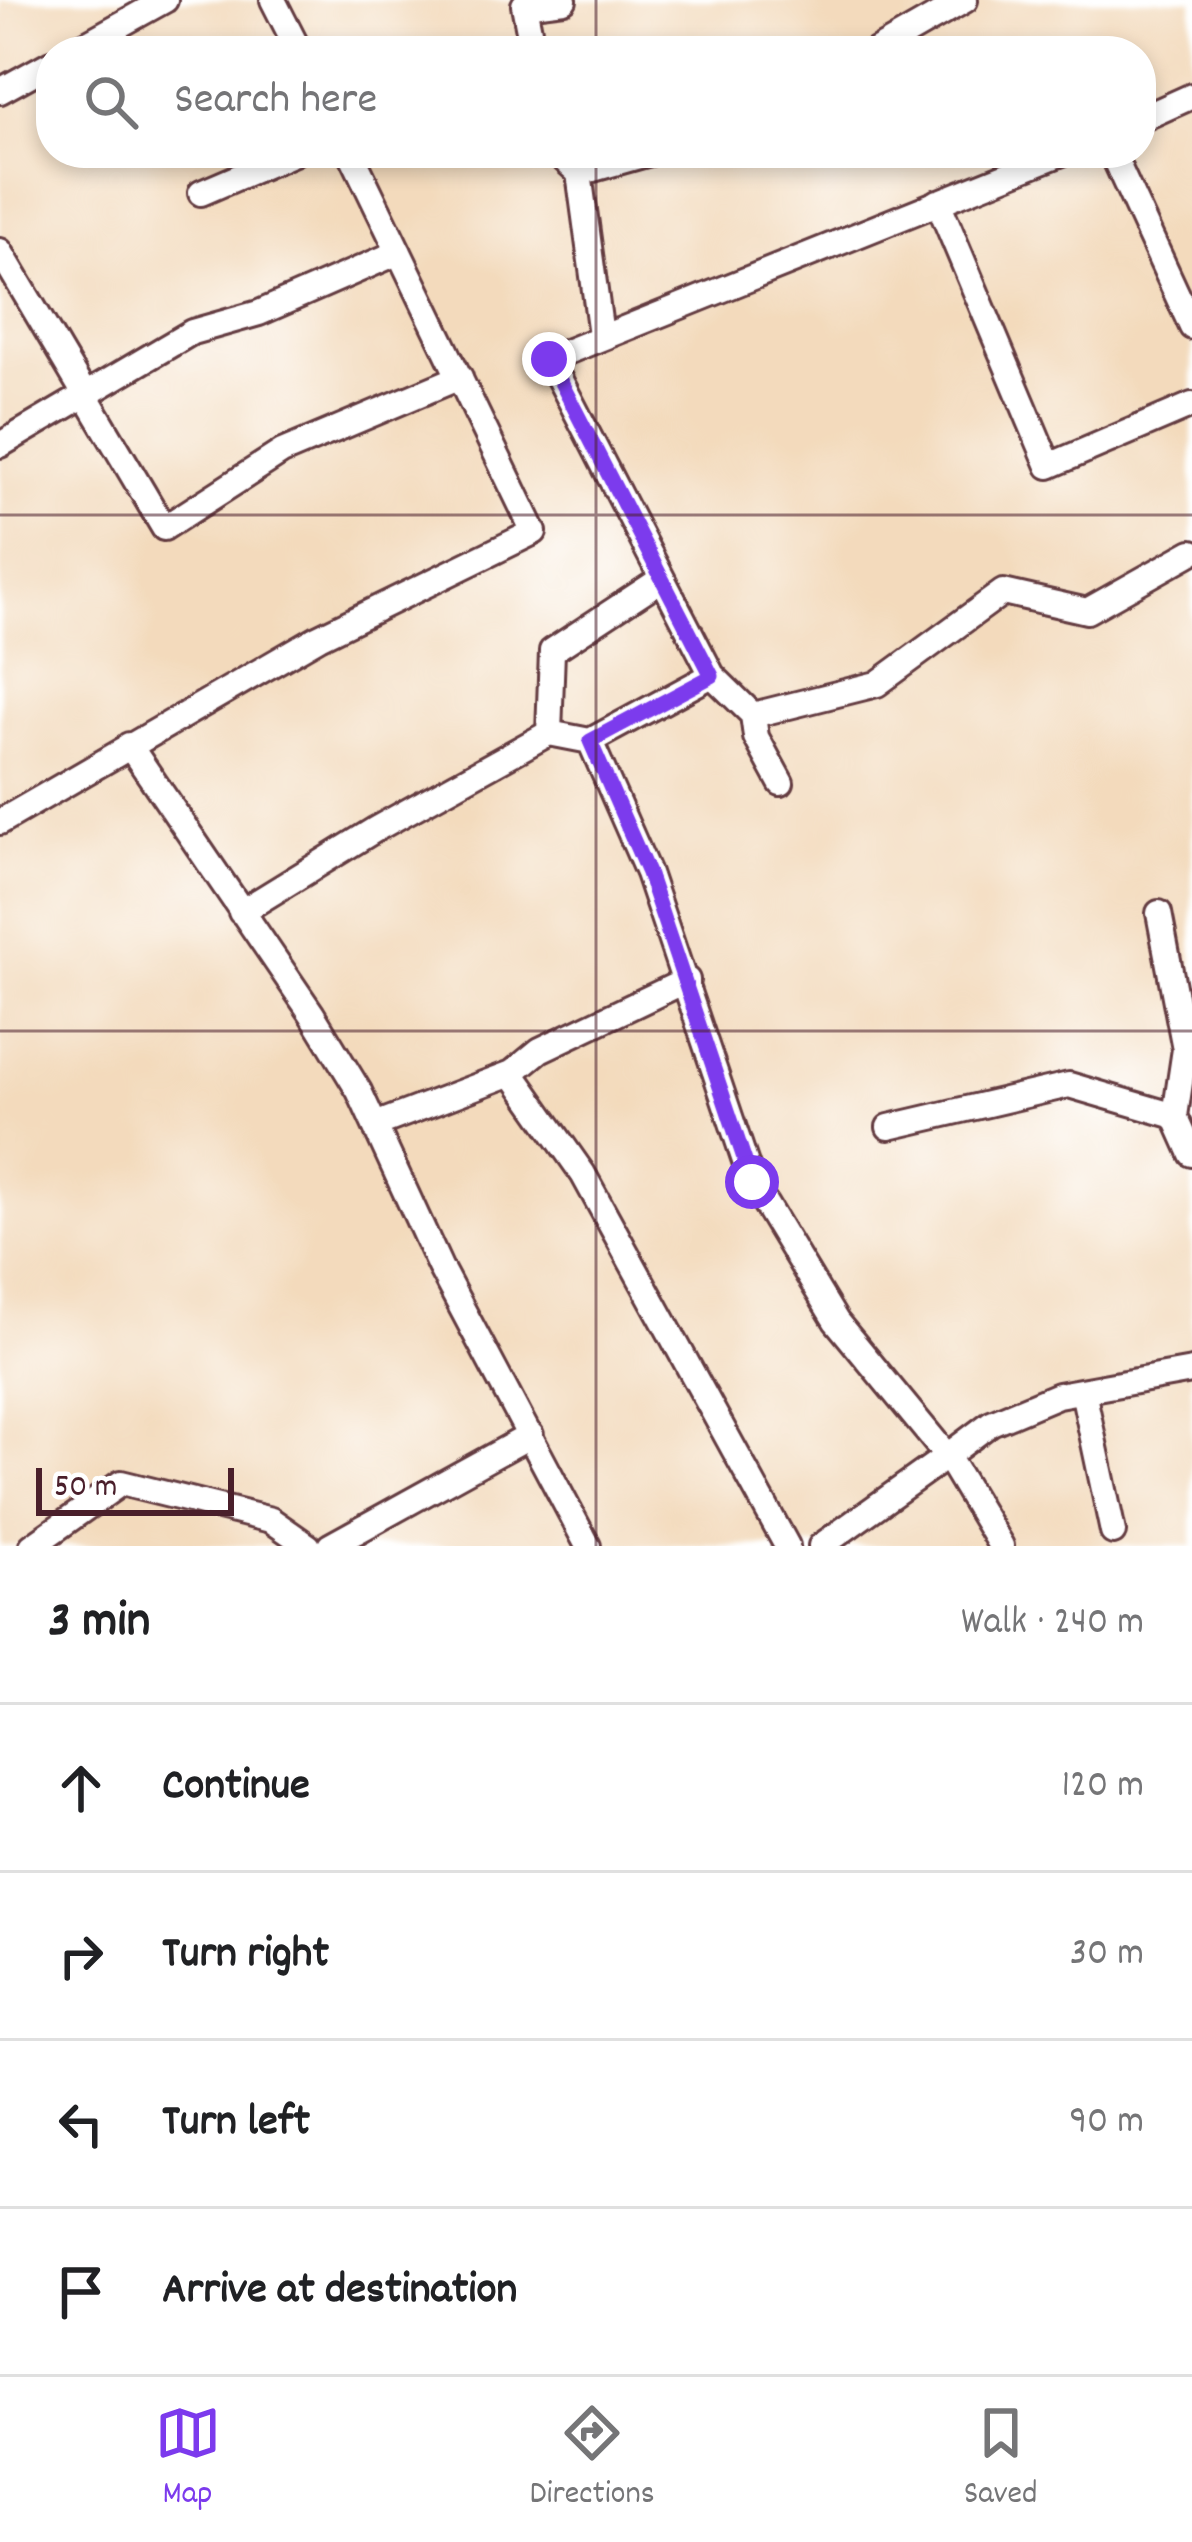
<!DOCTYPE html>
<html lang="en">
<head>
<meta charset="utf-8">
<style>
  body { margin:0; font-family:Dekko,sans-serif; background:#f6f6f6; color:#202124 }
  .scale { position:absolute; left:36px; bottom:30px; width:198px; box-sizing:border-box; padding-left:12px; border:6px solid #4a1f2b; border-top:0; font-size:33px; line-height:42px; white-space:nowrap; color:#4a1f2b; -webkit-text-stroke:9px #fff; paint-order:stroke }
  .stop { position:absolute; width:36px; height:36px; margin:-27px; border:9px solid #7c3aed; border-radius:50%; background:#fff }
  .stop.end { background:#7c3aed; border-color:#fff; box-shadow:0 3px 12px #0008 }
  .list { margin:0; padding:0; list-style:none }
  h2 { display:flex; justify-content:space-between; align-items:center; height:156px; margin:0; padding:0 48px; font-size:51px }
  h2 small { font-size:39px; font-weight:400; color:#757577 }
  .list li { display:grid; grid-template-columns:78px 1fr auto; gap:36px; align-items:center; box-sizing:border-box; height:168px; padding:0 48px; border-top:3px solid #e0e0e0 }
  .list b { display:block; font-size:45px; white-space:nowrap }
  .list em { font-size:39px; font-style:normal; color:#757577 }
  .icon { flex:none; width:66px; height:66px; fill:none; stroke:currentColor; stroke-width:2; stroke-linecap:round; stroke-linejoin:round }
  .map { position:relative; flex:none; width:1192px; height:1546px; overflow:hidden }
  .search { position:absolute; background:#fff; box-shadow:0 6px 18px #0003; left:36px; right:36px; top:36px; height:132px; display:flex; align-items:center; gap:30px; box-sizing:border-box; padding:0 42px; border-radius:48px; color:#757577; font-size:45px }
  .sheet { height:828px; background:#fff }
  nav { display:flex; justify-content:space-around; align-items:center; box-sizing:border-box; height:168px; border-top:3px solid #e0e0e0; background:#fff; font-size:33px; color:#757577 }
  nav a { display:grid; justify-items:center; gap:6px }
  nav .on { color:#7c3aed }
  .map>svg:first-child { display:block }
</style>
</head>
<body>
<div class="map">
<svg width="1192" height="1546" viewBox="0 0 1192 1546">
  <rect width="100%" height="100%" fill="#fff"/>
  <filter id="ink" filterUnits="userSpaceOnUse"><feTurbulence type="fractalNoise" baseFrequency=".00833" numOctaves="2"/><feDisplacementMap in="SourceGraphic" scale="24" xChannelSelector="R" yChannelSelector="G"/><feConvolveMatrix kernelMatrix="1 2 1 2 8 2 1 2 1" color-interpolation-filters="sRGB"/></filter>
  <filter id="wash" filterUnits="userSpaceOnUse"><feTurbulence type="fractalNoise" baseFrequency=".004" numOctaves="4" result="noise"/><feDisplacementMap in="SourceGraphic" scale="48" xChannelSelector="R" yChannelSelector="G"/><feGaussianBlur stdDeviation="2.7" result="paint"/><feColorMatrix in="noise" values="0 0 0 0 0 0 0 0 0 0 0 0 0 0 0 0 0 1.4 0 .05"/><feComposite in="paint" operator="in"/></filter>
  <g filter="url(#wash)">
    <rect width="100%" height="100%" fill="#f3dabc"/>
  </g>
  <g filter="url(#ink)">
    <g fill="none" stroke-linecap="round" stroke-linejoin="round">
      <defs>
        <path id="street" d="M273,0L299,51
          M73,51L165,0
          M533,51L524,5L564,0
          M876,51L965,0
          M0,91L51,63
          M1141,119L1192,96
          M557,153L579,173L601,335
          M1112,153L1192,327
          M579,173L650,153
          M201,193L294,153
          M938,202L1049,466L1192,405
          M0,251L164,528L282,452L460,377
          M0,445L192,332L259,313L399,252
          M712,675L753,715L756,737L781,783
          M753,715L877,684L1003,592L1087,611L1192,552
          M590,741L549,733L552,651L660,580
          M129,745L312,1014L359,1091L440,1267L588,1546
          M0,822L319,637L534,532L351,153
          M241,912L376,829L549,733
          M1159,913L1185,1049L1175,1116
          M512,1073L540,1050L687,980
          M375,1125L512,1073L583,1174L787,1546
          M889,1127L1069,1085L1175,1116L1192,1154
          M1083,1391L1113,1532
          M32,1546L121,1483L271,1520L308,1546
          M330,1546L531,1435
          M821,1546L947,1456L836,1321L752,1182L648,873L590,741L712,675L549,359L1062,153
          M1001,1546L947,1456L991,1423L1058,1395L1192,1371"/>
      </defs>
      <use href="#street" stroke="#633b41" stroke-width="30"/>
      <use href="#street" stroke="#fff" stroke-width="24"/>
    </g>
  </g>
  <g fill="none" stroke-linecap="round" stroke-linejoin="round" filter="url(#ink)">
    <path stroke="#7c3aed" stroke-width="15" d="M549,359L712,676L590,741L648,873L752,1182"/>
  </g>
  <path fill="none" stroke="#4a1f2b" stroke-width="3" stroke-opacity="0.55" d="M596,0V51M596,153V1546M0,515H1192M0,1031H1192"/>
</svg>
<div class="scale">50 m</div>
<div class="stop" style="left:752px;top:1182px"></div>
<div class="stop end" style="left:549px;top:359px"></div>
<div class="search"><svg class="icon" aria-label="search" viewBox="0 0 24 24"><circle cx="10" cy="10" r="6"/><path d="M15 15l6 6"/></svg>Search here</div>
</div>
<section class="sheet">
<h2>3 min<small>Walk · 240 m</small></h2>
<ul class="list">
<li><svg class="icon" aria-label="ahead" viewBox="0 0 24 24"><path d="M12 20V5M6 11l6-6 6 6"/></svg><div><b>Continue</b></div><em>120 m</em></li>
<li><svg class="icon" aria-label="right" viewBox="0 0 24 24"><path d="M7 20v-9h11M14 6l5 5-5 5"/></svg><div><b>Turn right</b></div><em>30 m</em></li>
<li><svg class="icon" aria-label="left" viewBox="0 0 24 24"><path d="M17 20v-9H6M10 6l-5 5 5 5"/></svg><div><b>Turn left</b></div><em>90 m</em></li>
<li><svg class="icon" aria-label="arrive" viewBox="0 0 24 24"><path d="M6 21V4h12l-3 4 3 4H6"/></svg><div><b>Arrive at destination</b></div></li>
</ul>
</section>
<nav>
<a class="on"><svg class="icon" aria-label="map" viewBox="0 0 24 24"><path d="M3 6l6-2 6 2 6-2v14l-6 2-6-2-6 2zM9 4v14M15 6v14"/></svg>Map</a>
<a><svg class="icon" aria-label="directions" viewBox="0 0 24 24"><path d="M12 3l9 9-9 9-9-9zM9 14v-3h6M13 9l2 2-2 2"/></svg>Directions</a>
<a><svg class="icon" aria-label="saved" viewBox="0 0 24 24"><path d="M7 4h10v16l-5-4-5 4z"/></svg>Saved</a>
</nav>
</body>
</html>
